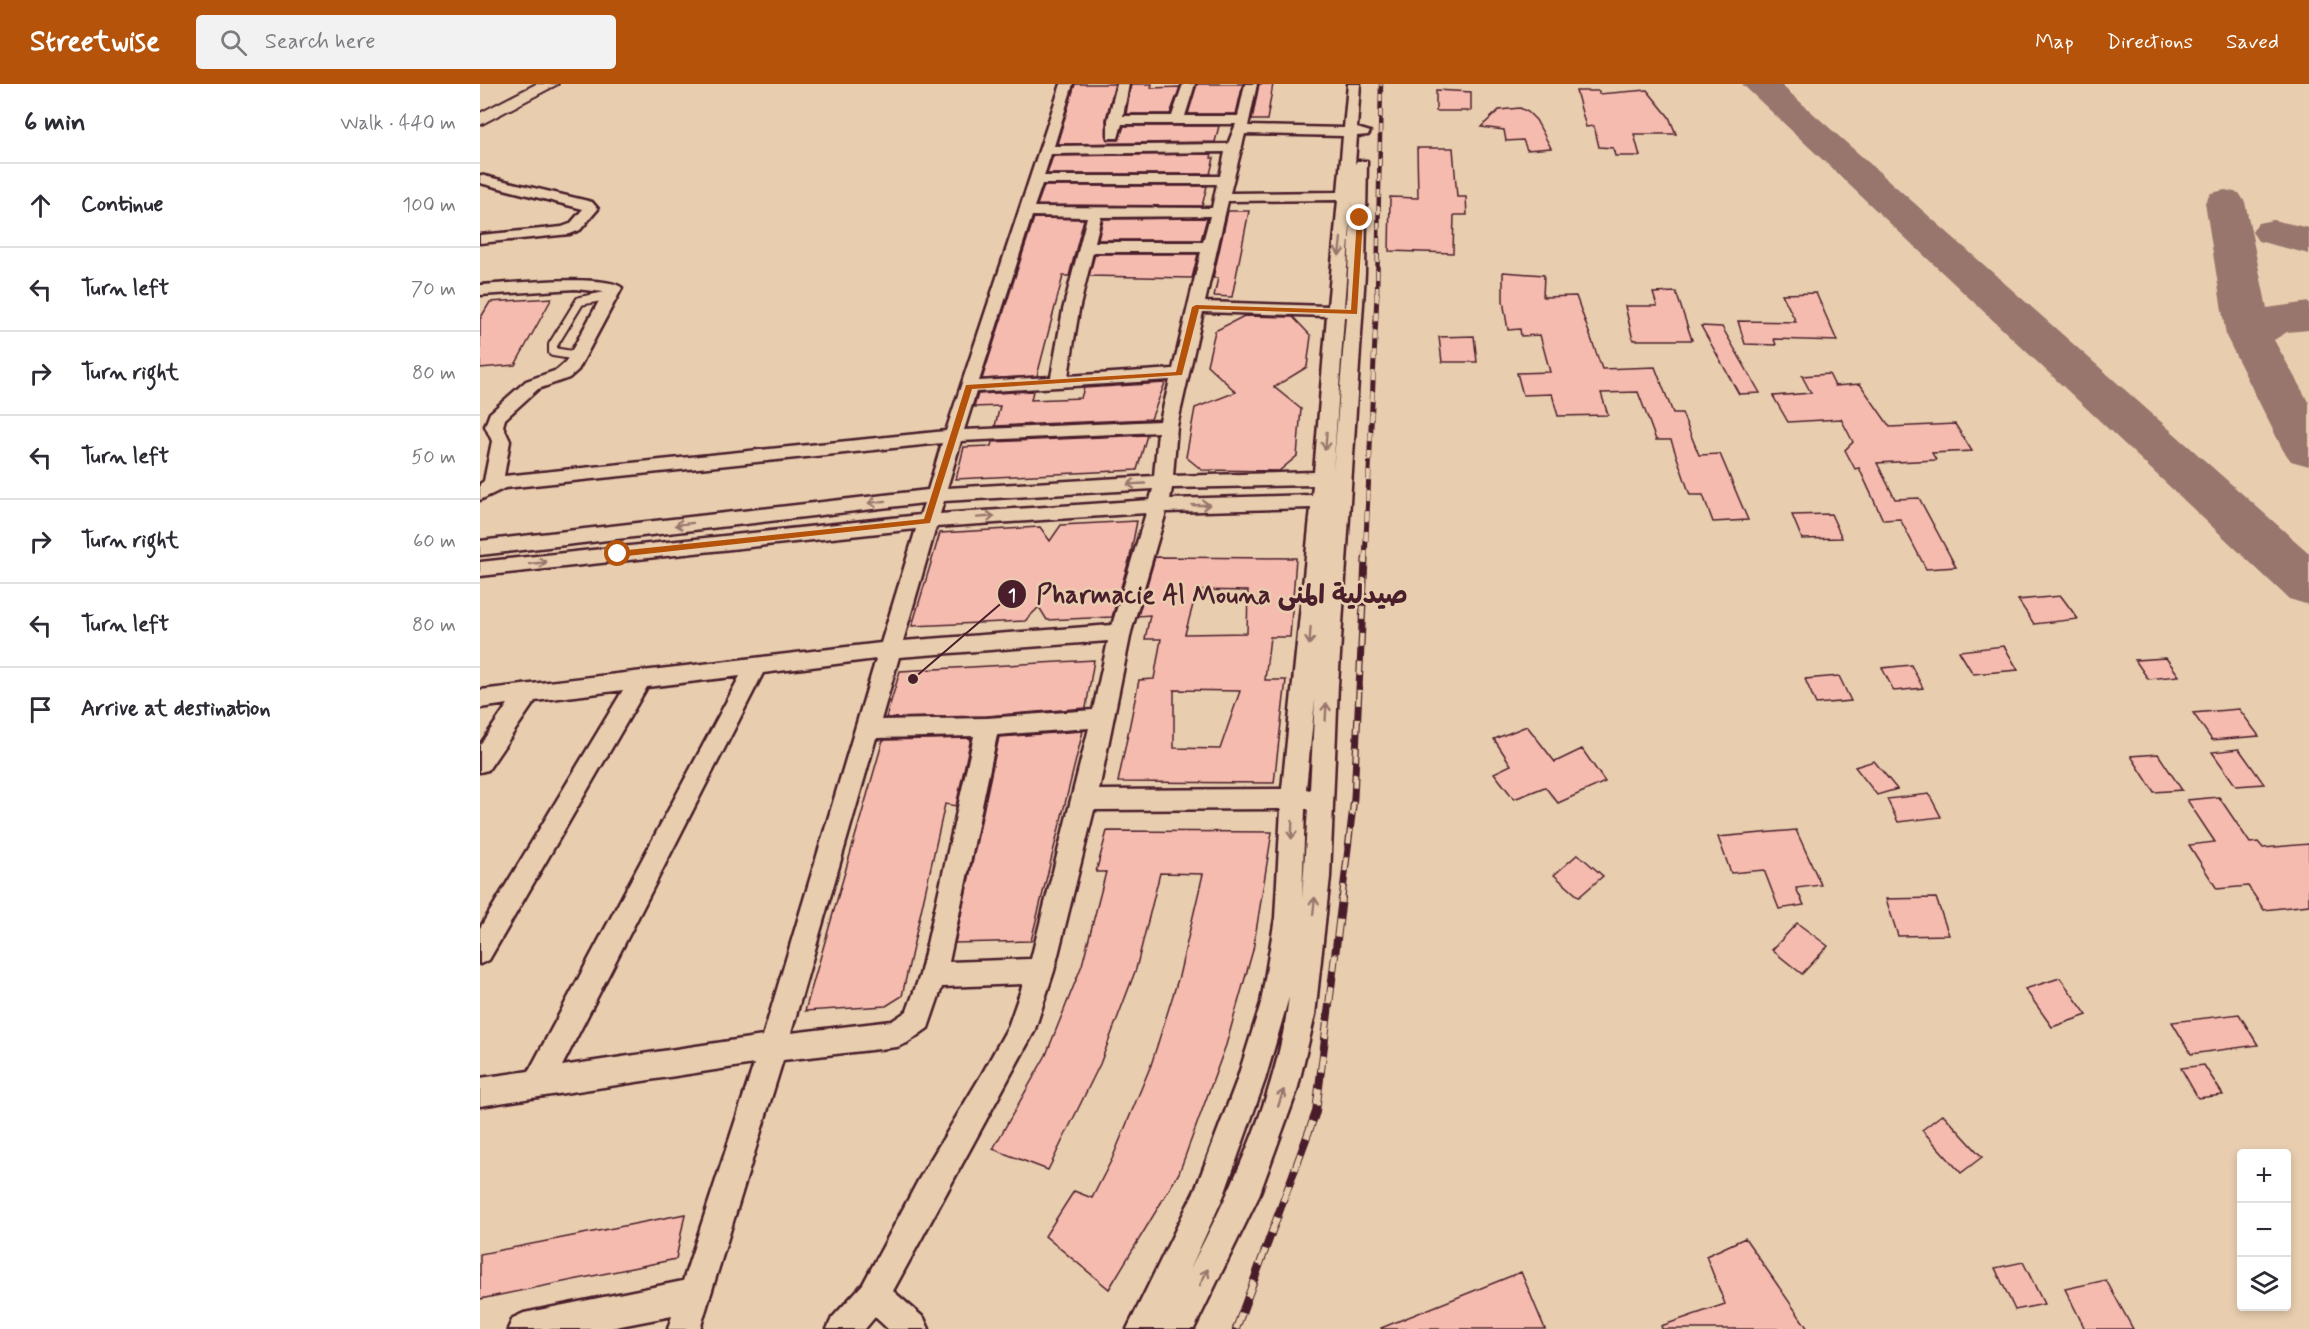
<!DOCTYPE html>
<html lang="en">
<head>
<meta charset="utf-8">
<style>
  body { margin:0; font-family:Mynerve,"Playpen Sans Arabic",sans-serif; background:#f2f2f3; color:#2b2b33 }
  .controls { position:absolute; right:18px; bottom:18px; display:grid; overflow:hidden; border-radius:6px; box-shadow:0 3px 9px #0003 }
  .controls button { width:54px; height:54px; display:grid; place-items:center; padding:0; border:0; border-bottom:2px solid #e1e1e2; background:#fff; color:#2b2b33; font:30px sans-serif }
  .stop { position:absolute; width:18px; height:18px; margin:-14px; border:4px solid #b45309; border-radius:50%; background:#fff }
  .stop.end { background:#b45309; border-color:#fff; box-shadow:0 2px 6px #0008 }
  .list { margin:0; padding:0; list-style:none }
  h2 { display:flex; justify-content:space-between; align-items:center; height:78px; margin:0; padding:0 24px; font-size:26px }
  h2 small { font-size:20px; font-weight:400; color:#7c7c81 }
  .list li { display:grid; grid-template-columns:39px 1fr auto; gap:18px; align-items:center; box-sizing:border-box; height:84px; padding:0 24px; border-top:2px solid #e1e1e2 }
  .list b { display:block; font-size:22px; white-space:nowrap }
  .list em { font-size:20px; font-style:normal; color:#7c7c81 }
  .icon { flex:none; width:33px; height:33px; fill:none; stroke:currentColor; stroke-width:2; stroke-linecap:round; stroke-linejoin:round }
  .map { position:relative; flex:none; width:1829px; height:1245px; overflow:hidden }
  header { display:flex; align-items:center; gap:36px; box-sizing:border-box; height:84px; padding:0 30px; background:#b45309; color:#fff }
  header strong { font-size:28px }
  nav { display:flex; gap:33px; margin-inline-start:auto; font-size:21px }
  .search { width:420px; height:54px; background:#f2f2f3; display:flex; align-items:center; gap:15px; box-sizing:border-box; padding:0 21px; border-radius:6px; color:#7c7c81; font-size:22px }
  main { display:flex }
  aside { flex:1; background:#fff }
  .map>svg:first-child { display:block }
</style>
</head>
<body>
<header>
<strong>Streetwise</strong>
<div class="search"><svg class="icon" aria-label="search" viewBox="0 0 24 24"><circle cx="10" cy="10" r="6"/><path d="M15 15l6 6"/></svg>Search here</div>
<nav><a>Map</a><a>Directions</a><a>Saved</a></nav>
</header>
<main>
<aside>
<h2>6 min<small>Walk · 440 m</small></h2>
<ul class="list">
<li><svg class="icon" aria-label="ahead" viewBox="0 0 24 24"><path d="M12 20V5M6 11l6-6 6 6"/></svg><div><b>Continue</b></div><em>100 m</em></li>
<li><svg class="icon" aria-label="left" viewBox="0 0 24 24"><path d="M17 20v-9H6M10 6l-5 5 5 5"/></svg><div><b>Turn left</b></div><em>70 m</em></li>
<li><svg class="icon" aria-label="right" viewBox="0 0 24 24"><path d="M7 20v-9h11M14 6l5 5-5 5"/></svg><div><b>Turn right</b></div><em>80 m</em></li>
<li><svg class="icon" aria-label="left" viewBox="0 0 24 24"><path d="M17 20v-9H6M10 6l-5 5 5 5"/></svg><div><b>Turn left</b></div><em>50 m</em></li>
<li><svg class="icon" aria-label="right" viewBox="0 0 24 24"><path d="M7 20v-9h11M14 6l5 5-5 5"/></svg><div><b>Turn right</b></div><em>60 m</em></li>
<li><svg class="icon" aria-label="left" viewBox="0 0 24 24"><path d="M17 20v-9H6M10 6l-5 5 5 5"/></svg><div><b>Turn left</b></div><em>80 m</em></li>
<li><svg class="icon" aria-label="arrive" viewBox="0 0 24 24"><path d="M6 21V4h12l-3 4 3 4H6"/></svg><div><b>Arrive at destination</b></div></li>
</ul>
</aside>
<div class="map">
<svg width="1829" height="1245" viewBox="0 0 1829 1245">
  <rect width="100%" height="100%" fill="#e8ceaf"/>
  <filter id="ink" filterUnits="userSpaceOnUse"><feTurbulence type="fractalNoise" baseFrequency=".0167" numOctaves="2"/><feDisplacementMap in="SourceGraphic" scale="12" xChannelSelector="R" yChannelSelector="G"/><feConvolveMatrix kernelMatrix="1 2 1 2 8 2 1 2 1" color-interpolation-filters="sRGB"/></filter>
  <g filter="url(#ink)">
    <g fill="none" stroke-linecap="round" stroke-linejoin="round">
      <path fill="#99766d" fill-rule="evenodd" d="M1262,0H1300L1829,469V521L1809,515Z
        M1745,106L1759,109L1765,118L1787,224L1829,218V246L1807,248L1794,256L1829,319V382L1811,377L1803,366L1746,252L1725,118L1731,109Z
        M1793,136L1829,144V170L1778,157L1772,148L1778,139Z"/>
    </g>
    <path fill="#f5bbae" stroke="#4a1f2b" stroke-width="1.5" fill-rule="evenodd" d="M595,0H635L626,35L628,56H639L644,42H739L735,58L577,60Z
      M651,0H672L671,4L700,3L690,30H646Z
      M717,0H763L756,30H708Z
      M779,0H793L787,36H772Z
      M956,6L991,8V27H956Z
      M1167,6L1189,33L1196,50H1154L1160,72H1135L1133,64L1119,63L1114,42L1106,43L1096,7H1119V10Z
      M1040,24L1048,28L1056,36L1071,64L1047,66L1043,56L1026,57L1024,46L1001,43L1019,26Z
      M937,64H973L977,113H986L987,131H974L973,169L909,167L910,113L938,114Z
      M732,70L731,74H734L730,90H567L573,72Z
      M564,102H727L722,122L557,121Z
      M748,127H769L752,213L734,212L738,194H733Z
      M554,134L604,135L589,192H583L557,292L502,295Z
      M727,134L721,156H618L623,135Z
      M615,170H718L712,194L609,192Z
      M1023,188L1064,191L1063,213L1096,212L1122,285L1175,283L1193,329H1202L1219,371L1240,370L1268,436L1233,438L1223,411H1210L1191,356H1176L1158,308L1121,309L1128,331L1078,332L1072,310L1043,311L1037,289L1070,288L1060,251L1041,252L1040,245L1028,246L1023,217Z
      M1196,208L1212,256H1153L1145,222H1177L1173,209Z
      M1336,209L1357,257L1294,255L1296,261L1265,260L1258,237L1316,238L1302,210Z
      M72,214L35,281L0,284V235L10,218Z
      M764,232L813,233L831,252L827,283L794,303L821,325L817,372L799,387L722,386L706,373L715,324L756,308L727,281L735,247Z
      M1221,242L1242,243L1280,309L1259,310Z
      M994,252L997,278H962L959,253Z
      M1349,290L1355,302L1380,300L1410,343L1475,340L1492,367L1452,369L1456,376L1397,379L1415,415L1439,414L1476,483L1446,485L1420,435L1403,436L1379,384L1375,385L1365,366L1373,358L1361,335L1308,338L1293,312L1331,309L1322,292Z
      M685,299L671,335L515,342L520,322L494,323L498,310L553,307L551,316L601,314L604,304Z
      M667,351L657,386L476,395L484,363L511,362L512,358Z
      M1351,430L1362,454L1322,455L1312,431Z
      M657,437L650,473L632,533L567,536L559,523L545,537L432,542L460,449L560,443L570,457L581,441Z
      M675,473L816,474L810,553H790L785,596H806L794,699L638,698L659,596L674,595L681,555H665L670,531L658,532ZM717,506L768,507L767,549L705,550ZM694,606L760,607L740,665L694,664Z
      M1581,512L1598,535L1554,540L1538,516Z
      M1524,562L1538,586L1493,590L1479,567Z
      M1686,574L1699,592L1668,595L1655,576Z
      M614,576L606,624L507,632L406,634L420,587Z
      M1431,581L1443,604L1414,607L1402,584Z
      M1359,592L1371,617L1336,620L1325,595Z
      M1759,625L1779,652L1732,656L1713,629Z
      M1047,642L1075,678L1102,665L1125,698L1078,719L1065,703L1034,715L1014,689L1031,681L1014,655Z
      M603,647L551,857L475,859L519,653Z
      M491,654L476,722L465,720L422,912L406,922L325,927L403,656Z
      M1759,665L1784,700L1756,702L1732,668Z
      M1678,670L1702,706L1674,708L1651,672Z
      M1394,677L1417,705L1397,711L1375,683Z
      M1449,710L1461,733L1418,738L1407,715Z
      M1739,713L1770,759L1778,758L1783,764L1829,760V821L1784,826L1768,802L1737,805L1709,761L1735,758L1707,716Z
      M1316,746L1341,801L1316,804L1324,821L1299,825L1284,786L1251,789L1238,753Z
      M627,747L792,748L773,866L746,961L699,1089L629,1205L565,1152L594,1107L612,1114L632,1075L671,981L699,892L723,790L680,789L656,885L620,980L568,1086L513,1065L566,971L602,881L626,788H616Z
      M1098,770L1123,792L1099,813L1074,791Z
      M1456,814L1469,851L1418,852L1406,815Z
      M1317,839L1348,862L1322,890L1292,866Z
      M1580,894L1607,931L1572,943L1545,905Z
      M1759,930L1778,961L1711,970L1692,938Z
      M1724,981L1743,1011L1718,1014L1701,984Z
      M1463,1030L1502,1073L1481,1089L1442,1046Z
      M205,1130L196,1175L0,1215V1170Z
      M1265,1154L1328,1245H1182L1181,1242L1245,1220L1226,1172Z
      M1543,1178L1564,1220L1535,1226L1515,1184Z
      M1041,1188L1065,1245H902L901,1244Z
      M1626,1196L1653,1245H1605L1585,1205Z"/>
    <g fill="none" stroke-linecap="round" stroke-linejoin="round">
      <defs>
        <path id="service" d="M98,272L73,268V261L100,217L131,211"/>
        <path id="minor" d="M581,0H593L574,62L748,60L756,40H642L638,54H628V36L637,0H649L643,32H692L703,0H715L705,32H758L765,0H777L768,42L864,44L868,0H880L877,44L890,48L888,51L877,52L873,108L875,80L877,77H887L885,189L858,601L850,793L835,931L817,1007L778,1114L714,1245H647L716,1104L757,996L781,919L795,834L801,725L614,726L574,887L554,948L413,1207L444,1234L449,1245H408L395,1233L385,1245H347L352,1234L383,1200L439,1095L502,990L528,943L543,900L462,903L448,944L427,959L417,963L303,976L220,1245H188L192,1232L125,1245H28L33,1234L44,1229L203,1197L274,980L0,1022V994L49,987L260,592L167,603L9,876L0,880V844L143,606L55,617L8,686L0,688V661L28,620L0,624V606L401,559L436,445L0,492V478L440,431L444,419L0,471V457L448,406L462,359L25,404L0,416V400L4,397L12,357L5,342L10,329L46,297L77,286L85,279L124,208L95,205L0,211V201C23,200 129,189 142,204L98,286L89,294L58,305L25,335L23,342L30,357L24,392L466,347ZM765,50L863,52L858,108L750,109ZM745,68L740,92H564L571,70ZM562,100H737L732,124L554,123ZM858,116L848,222L725,218L748,117ZM872,116L866,223H864ZM552,132L607,133L583,226L571,293L499,297ZM730,132L723,158H615L621,133ZM613,168H721L693,285L588,292L599,226ZM723,228L847,232L834,388L693,392L697,342ZM864,233H866L853,388ZM690,296L680,337L484,346L496,308ZM678,348L674,392L467,404L481,357ZM833,401L832,411L690,415L692,404ZM673,405L670,416L460,430L464,417ZM831,424L802,705L619,706L651,548L686,428ZM666,429L632,541L423,557L456,443ZM628,557L613,626L507,634L401,636L419,573ZM396,575L283,952L82,982L283,589ZM835,615L830,706L826,705ZM609,644L551,875L469,878L517,651ZM494,652L440,891L427,927L412,937L311,949L396,654ZM825,725H828L822,815ZM809,913C797,1010 754,1100 710,1185L744,1111L785,996Z
          M0,91L112,118L118,125L100,146L90,150L0,159V151L82,143L90,140L103,125L0,99Z"/>
        <path id="secondary" d="M56,0H78L0,41V29Z"/>
      </defs>
      <use href="#service" stroke="#4a1f2b" stroke-width="12"/>
      <use href="#minor" stroke="#4a1f2b" stroke-width="5"/>
      <use href="#secondary" stroke="#4a1f2b" stroke-width="4"/>
      <use href="#service" stroke="#e8ceaf" stroke-width="8"/>
      <use href="#minor" fill="#e8ceaf" fill-rule="evenodd"/>
      <use href="#secondary" fill="#e8ceaf" fill-rule="evenodd"/>
      <defs>
        <path id="rail-far3" d="M897,210L901,0"/>
        <path id="rail-far2" d="M885,477L897,209"/>
        <path id="rail-far1" d="M862,815L874,714L885,475"/>
        <path id="rail" d="M756,1245L836,1028L862,814"/>
      </defs>
      <use href="#rail-far3" stroke="#4a1f2b" stroke-width="4.5"/>
      <use href="#rail-far2" stroke="#4a1f2b" stroke-width="5"/>
      <use href="#rail-far1" stroke="#4a1f2b" stroke-width="7"/>
      <use href="#rail" stroke="#4a1f2b" stroke-width="8"/>
      <use href="#rail-far3" stroke="#e8ceaf" stroke-width="3" stroke-dasharray="8" stroke-linecap="butt"/>
      <use href="#rail-far2" stroke="#e8ceaf" stroke-width="4" stroke-dasharray="10" stroke-linecap="butt"/>
      <use href="#rail-far1" stroke="#e8ceaf" stroke-width="4.5" stroke-dasharray="14" stroke-linecap="butt"/>
      <use href="#rail" stroke="#e8ceaf" stroke-width="6" stroke-dasharray="17" stroke-linecap="butt"/>
    </g>
    <defs><path id="oneway-shaft" d="M-6 0H5M1.5-3L5.5 0L1.5 3" fill="none" stroke-width="1.6" stroke-linecap="round" stroke-linejoin="round" transform="scale(1.5)"/></defs>
    <g stroke="#99766d">
      <use href="#oneway-shaft" transform="translate(860 163) rotate(96)"/>
      <use href="#oneway-shaft" transform="translate(846 357) rotate(94)"/>
      <use href="#oneway-shaft" transform="translate(656 400) rotate(177)"/>
      <use href="#oneway-shaft" transform="translate(397 418) rotate(173)"/>
      <use href="#oneway-shaft" transform="translate(721 421) rotate(-2)"/>
      <use href="#oneway-shaft" transform="translate(506 433) rotate(-4)"/>
      <use href="#oneway-shaft" transform="translate(204 440) rotate(173)"/>
      <use href="#oneway-shaft" transform="translate(58 479) rotate(-6)"/>
      <use href="#oneway-shaft" transform="translate(830 552) rotate(94)"/>
      <use href="#oneway-shaft" transform="translate(846 628) rotate(-87)"/>
      <use href="#oneway-shaft" transform="translate(812 746) rotate(92)"/>
      <use href="#oneway-shaft" transform="translate(834 822) rotate(-84)"/>
      <use href="#oneway-shaft" transform="translate(801 1014) rotate(-71)"/>
      <use href="#oneway-shaft" transform="translate(724 1193) rotate(-64)"/>
    </g>
  </g>
  <path fill="#b45309" d="M880,132L883,134L877,230L719,225L702,291L492,305L450,439L138,473L134,470L138,467L444,435L486,301L696,288L712,223L716,221L871,226L877,134Z"/>
  <path fill="none" stroke="#4a1f2b" stroke-width="2" d="M433 595L532 510"/>
  <g fill="#4a1f2b" stroke="#e8ceaf" stroke-width="2">
    <circle cx="433" cy="595" r="6"/>
    <circle cx="532" cy="510" r="15"/>
  </g>
  <g font-size="18" text-anchor="middle" font-weight="bold" fill="#fff">
    <text x="532" y="517">1</text>
  </g>
  <g font-size="26" text-anchor="middle" font-weight="bold" fill="#4a1f2b" stroke="#e8ceaf" stroke-width="5" stroke-linejoin="round" paint-order="stroke">
    <text x="742" y="519">Pharmacie Al Mouna صيدلية المنى</text>
  </g>
</svg>
<div class="controls">
<button>+</button>
<button>−</button>
<button><svg class="icon" aria-label="layers" viewBox="0 0 24 24"><path d="M12 4l9 5-9 5-9-5zM3 14l9 5 9-5"/></svg></button>
</div>
<div class="stop" style="left:138px;top:470px"></div>
<div class="stop end" style="left:880px;top:134px"></div>
</div>
</main>
</body>
</html>
